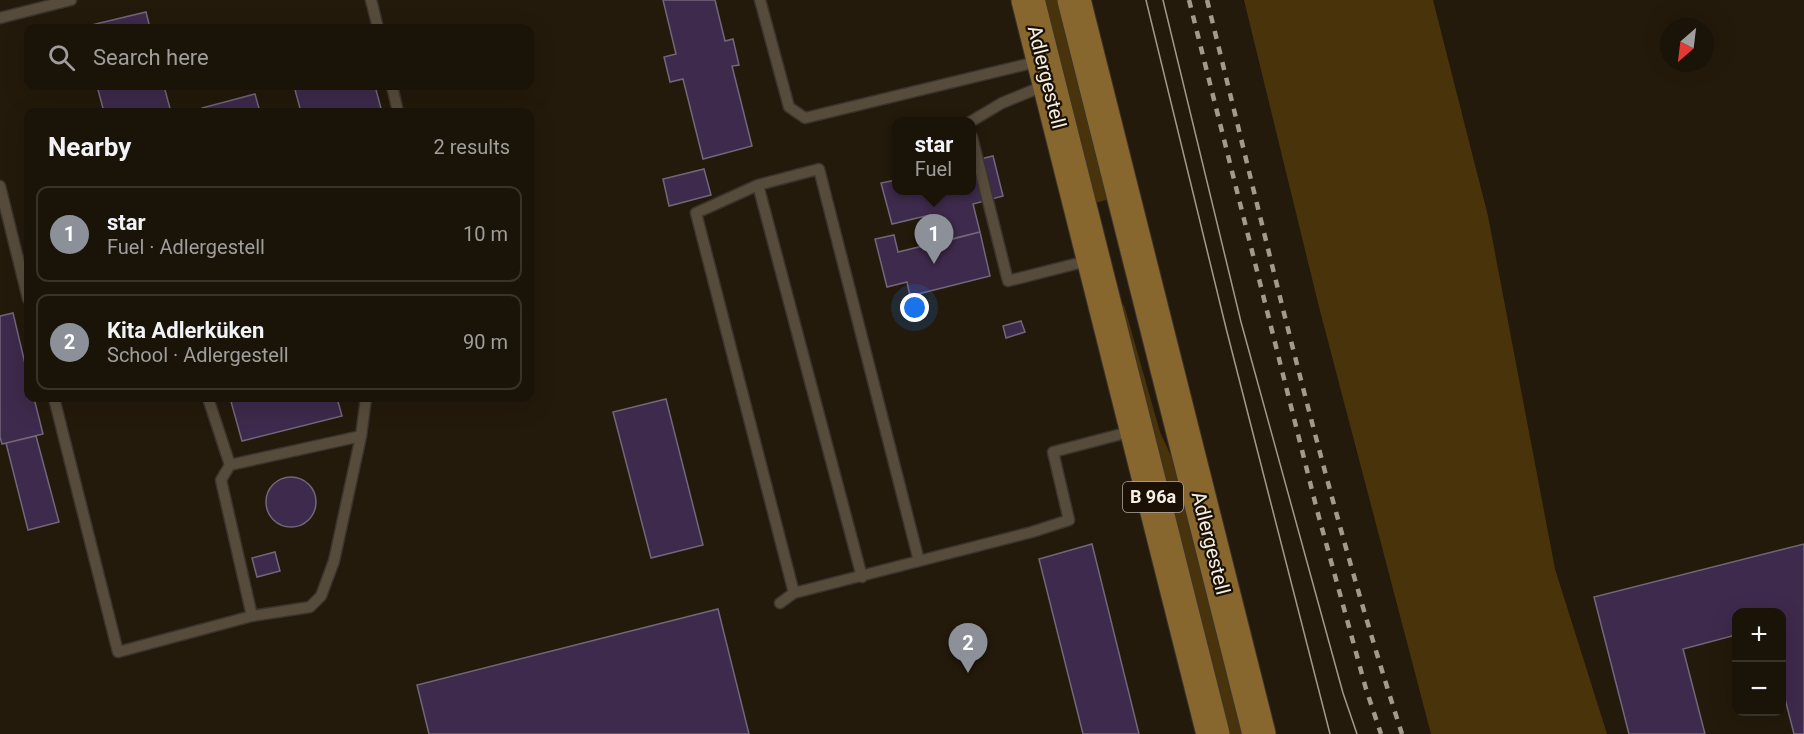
<!DOCTYPE html>
<html lang="en">
<head>
<meta charset="utf-8">
<style>
  body { margin:0; font-family:Roboto,sans-serif; background:#272116; color:#f1f3f6 }
  .controls { position:absolute; right:18px; bottom:18px; display:grid; overflow:hidden; border-radius:12px; box-shadow:0 6px 24px #0002 }
  .controls button { width:54px; height:54px; display:grid; place-items:center; padding:0; border:0; border-bottom:2px solid #383329; background:#1a1408; color:#f1f3f6; font:30px sans-serif }
  .compass { position:absolute; left:1660px; top:18px; width:54px; height:54px; border-radius:50%; background:#1a1408; box-shadow:0 6px 24px #0002; rotate:208deg }
  .you { position:absolute; left:915px; top:308px; width:21px; height:21px; margin:-15px; border:4px solid #fff; border-radius:50%; background:#1a73e8; box-shadow:0 0 0 9px #1a73e833 }
  .badge { display:grid; place-items:center; width:39px; height:39px; border-radius:50%; background:#8c9099; color:#fff; font-size:20px; font-weight:700 }
  .pin { position:absolute; translate:-50% -50px; filter:drop-shadow(0 2px 3px #0008) }
  .pin::after { content:''; position:absolute; top:32px; width:21px; height:18px; background:inherit; clip-path:polygon(0 0,100% 0,50% 100%) }
  .popup { position:absolute; left:892px; top:117px; width:84px; height:78px; box-sizing:border-box; display:grid; place-content:center; border-radius:12px; background:#1a1408; filter:drop-shadow(0 2px 4px #0005); font-size:20px; white-space:nowrap; color:#9f9e9c }
  .popup b { font-size:22px; color:#f1f3f6 }
  .popup::after { content:''; position:absolute; left:50%; top:100%; margin-left:-12px; border:12px solid transparent; border-top-color:#1a1408 }
  .list { margin:0; padding:0; list-style:none }
  h2 { display:flex; justify-content:space-between; align-items:center; height:78px; margin:0; padding:0 24px; font-size:26px }
  h2 small { font-size:20px; font-weight:400; color:#9f9e9c }
  .list li { display:grid; grid-template-columns:39px 1fr auto; gap:18px; align-items:center; box-sizing:border-box; height:96px; margin:0 12px 12px; padding:0 12px; border:2px solid #383329; border-radius:12px }
  .list b { display:block; font-size:22px; white-space:nowrap }
  .list p { margin:0; font-size:20px; white-space:nowrap; color:#9f9e9c }
  .list em { font-size:20px; font-style:normal; color:#9f9e9c }
  .icon { flex:none; width:33px; height:33px; fill:none; stroke:currentColor; stroke-width:2; stroke-linecap:round; stroke-linejoin:round }
  .map { position:relative; flex:none; width:1804px; height:734px; overflow:hidden }
  .search { position:absolute; background:#1a1408; box-shadow:0 6px 24px #0002; left:24px; top:24px; width:510px; height:66px; display:flex; align-items:center; gap:15px; box-sizing:border-box; padding:0 21px; border-radius:12px; color:#9f9e9c; font-size:22px }
  .panel { position:absolute; background:#1a1408; box-shadow:0 6px 24px #0002; left:24px; top:108px; width:510px; height:294px; border-radius:12px }
  .map>svg:first-child { display:block }
</style>
</head>
<body>
<div class="map">
<svg width="1804" height="734" viewBox="0 0 1804 734">
  <rect width="100%" height="100%" fill="#231a0b"/>
  <path fill="#49330b" d="M1040,0H1059L1109,199L1092,204Z
    M1244,0H1433L1488,216L1555,569L1607,734H1431L1318,303Z
    M1124,305L1160,432L1178,471L1244,734H1226L1117,307Z"/>
  <path fill="#3e2a4c" stroke="#716779" stroke-width="1.5" d="M663,0H715L725,41L733,39L739,65L732,66L752,146L703,159L683,79L670,82L664,57L676,54Z
    M146,12L150,28H83V27Z
    M97,86H164L171,112H104Z
    M294,86H375L382,112H301Z
    M255,94L260,112H203L202,108Z
    M993,156L1003,196L973,204L980,232L938,243L930,215L892,224L881,183L896,180V190H972V161Z
    M704,169L711,195L669,206L663,179Z
    M980,232L990,276L910,296L907,282L887,287L875,239L894,235L898,252Z
    M13,313L28,376V398H34L43,434L2,444L0,437V316Z
    M1021,321L1025,332L1006,338L1003,326Z
    M230,398H337L342,416L242,441Z
    M666,399L703,545L651,558L613,412Z
    M36,436L59,522L28,530L6,443Z
    M266 502a25 25 0 1 1 50 0a25 25 0 1 1-50 0Z
    M1092,544L1139,734H1083L1039,559Z
    M1804,544V734H1794L1782,687V612H1736V635L1683,649L1705,734H1629L1594,597Z
    M275,552L280,571L257,577L252,558Z
    M718,609L749,734H429L417,685Z"/>
  <g fill="none" stroke-linecap="round" stroke-linejoin="round">
    <defs>
      <path id="service" d="M371,0L378,28
        M760,0L789,107L805,118L1040,61
        M0,18L71,0
        M392,86L398,112
        M970,122L1002,103L1046,85
        M972,137L1008,281L1091,260
        M758,185L862,577
        M0,186L28,299
        M54,398L118,652L252,616L310,607L321,596L334,561L361,436L366,398
        M208,398L230,465
        M794,593L696,213L758,185L819,169L919,561
        M780,603L794,593L1032,532L1069,520L1053,452L1133,431
        M252,616L221,480L230,465L361,436"/>
      <path id="primary" d="M1028,0L1213,734
        M1074,0L1259,734"/>
    </defs>
    <use href="#service" stroke="#3b342e" stroke-width="13"/>
    <use href="#primary" stroke="#3b342e" stroke-width="35"/>
    <use href="#service" stroke="#574c3c" stroke-width="10"/>
    <use href="#primary" stroke="#87672d" stroke-width="33"/>
    <path stroke="#a19a8e" stroke-width="1.5" d="M1146,0L1226,328L1330,734
      M1163,0L1241,322L1343,693L1357,734"/>
    <path stroke="#a19a8e" stroke-width="4.5" stroke-dasharray="8 8" stroke-linecap="butt" d="M1189,0L1317,510L1366,689L1381,734
      M1207,0C1268,246 1324,493 1402,734"/>
  </g>
  <g text-anchor="middle" stroke-width="4.5" stroke-linejoin="round" paint-order="stroke">
    <rect fill="#1a1104" stroke="#b3aca2" stroke-width="1.5" x="1123" y="482" width="60" height="30" rx="4.5"/>
    <g font-size="18" font-weight="bold" fill="#f5efe5">
      <text x="1153" y="503">B 96a</text>
    </g>
    <g font-size="20" fill="#f5efe5" stroke="#1a1104">
      <text transform="translate(1047 77) rotate(76)" y="7">Adlergestell</text>
      <text transform="translate(1211 543) rotate(76)" y="7">Adlergestell</text>
    </g>
  </g>
</svg>
<div class="controls">
<button>+</button>
<button>−</button>
</div>
<svg class="compass" viewBox="-18 -18 36 36"><path d="M0-13l5 13h-10z" fill="#e53935"/><path d="M0 13l5-13h-10z" fill="#9f9e9c"/></svg>
<div class="you"></div>
<div class="pin badge" style="left:934px;top:264px">1</div>
<div class="popup"><b>star</b>Fuel</div>
<div class="pin badge" style="left:968px;top:673px">2</div>
<div class="search"><svg class="icon" aria-label="search" viewBox="0 0 24 24"><circle cx="10" cy="10" r="6"/><path d="M15 15l6 6"/></svg>Search here</div>
<section class="panel">
<h2>Nearby<small>2 results</small></h2>
<ul class="list">
<li><span class="badge">1</span><div><b>star</b><p>Fuel · Adlergestell</p></div><em>10 m</em></li>
<li><span class="badge">2</span><div><b>Kita Adlerküken</b><p>School · Adlergestell</p></div><em>90 m</em></li>
</ul>
</section>
</div>
</body>
</html>
